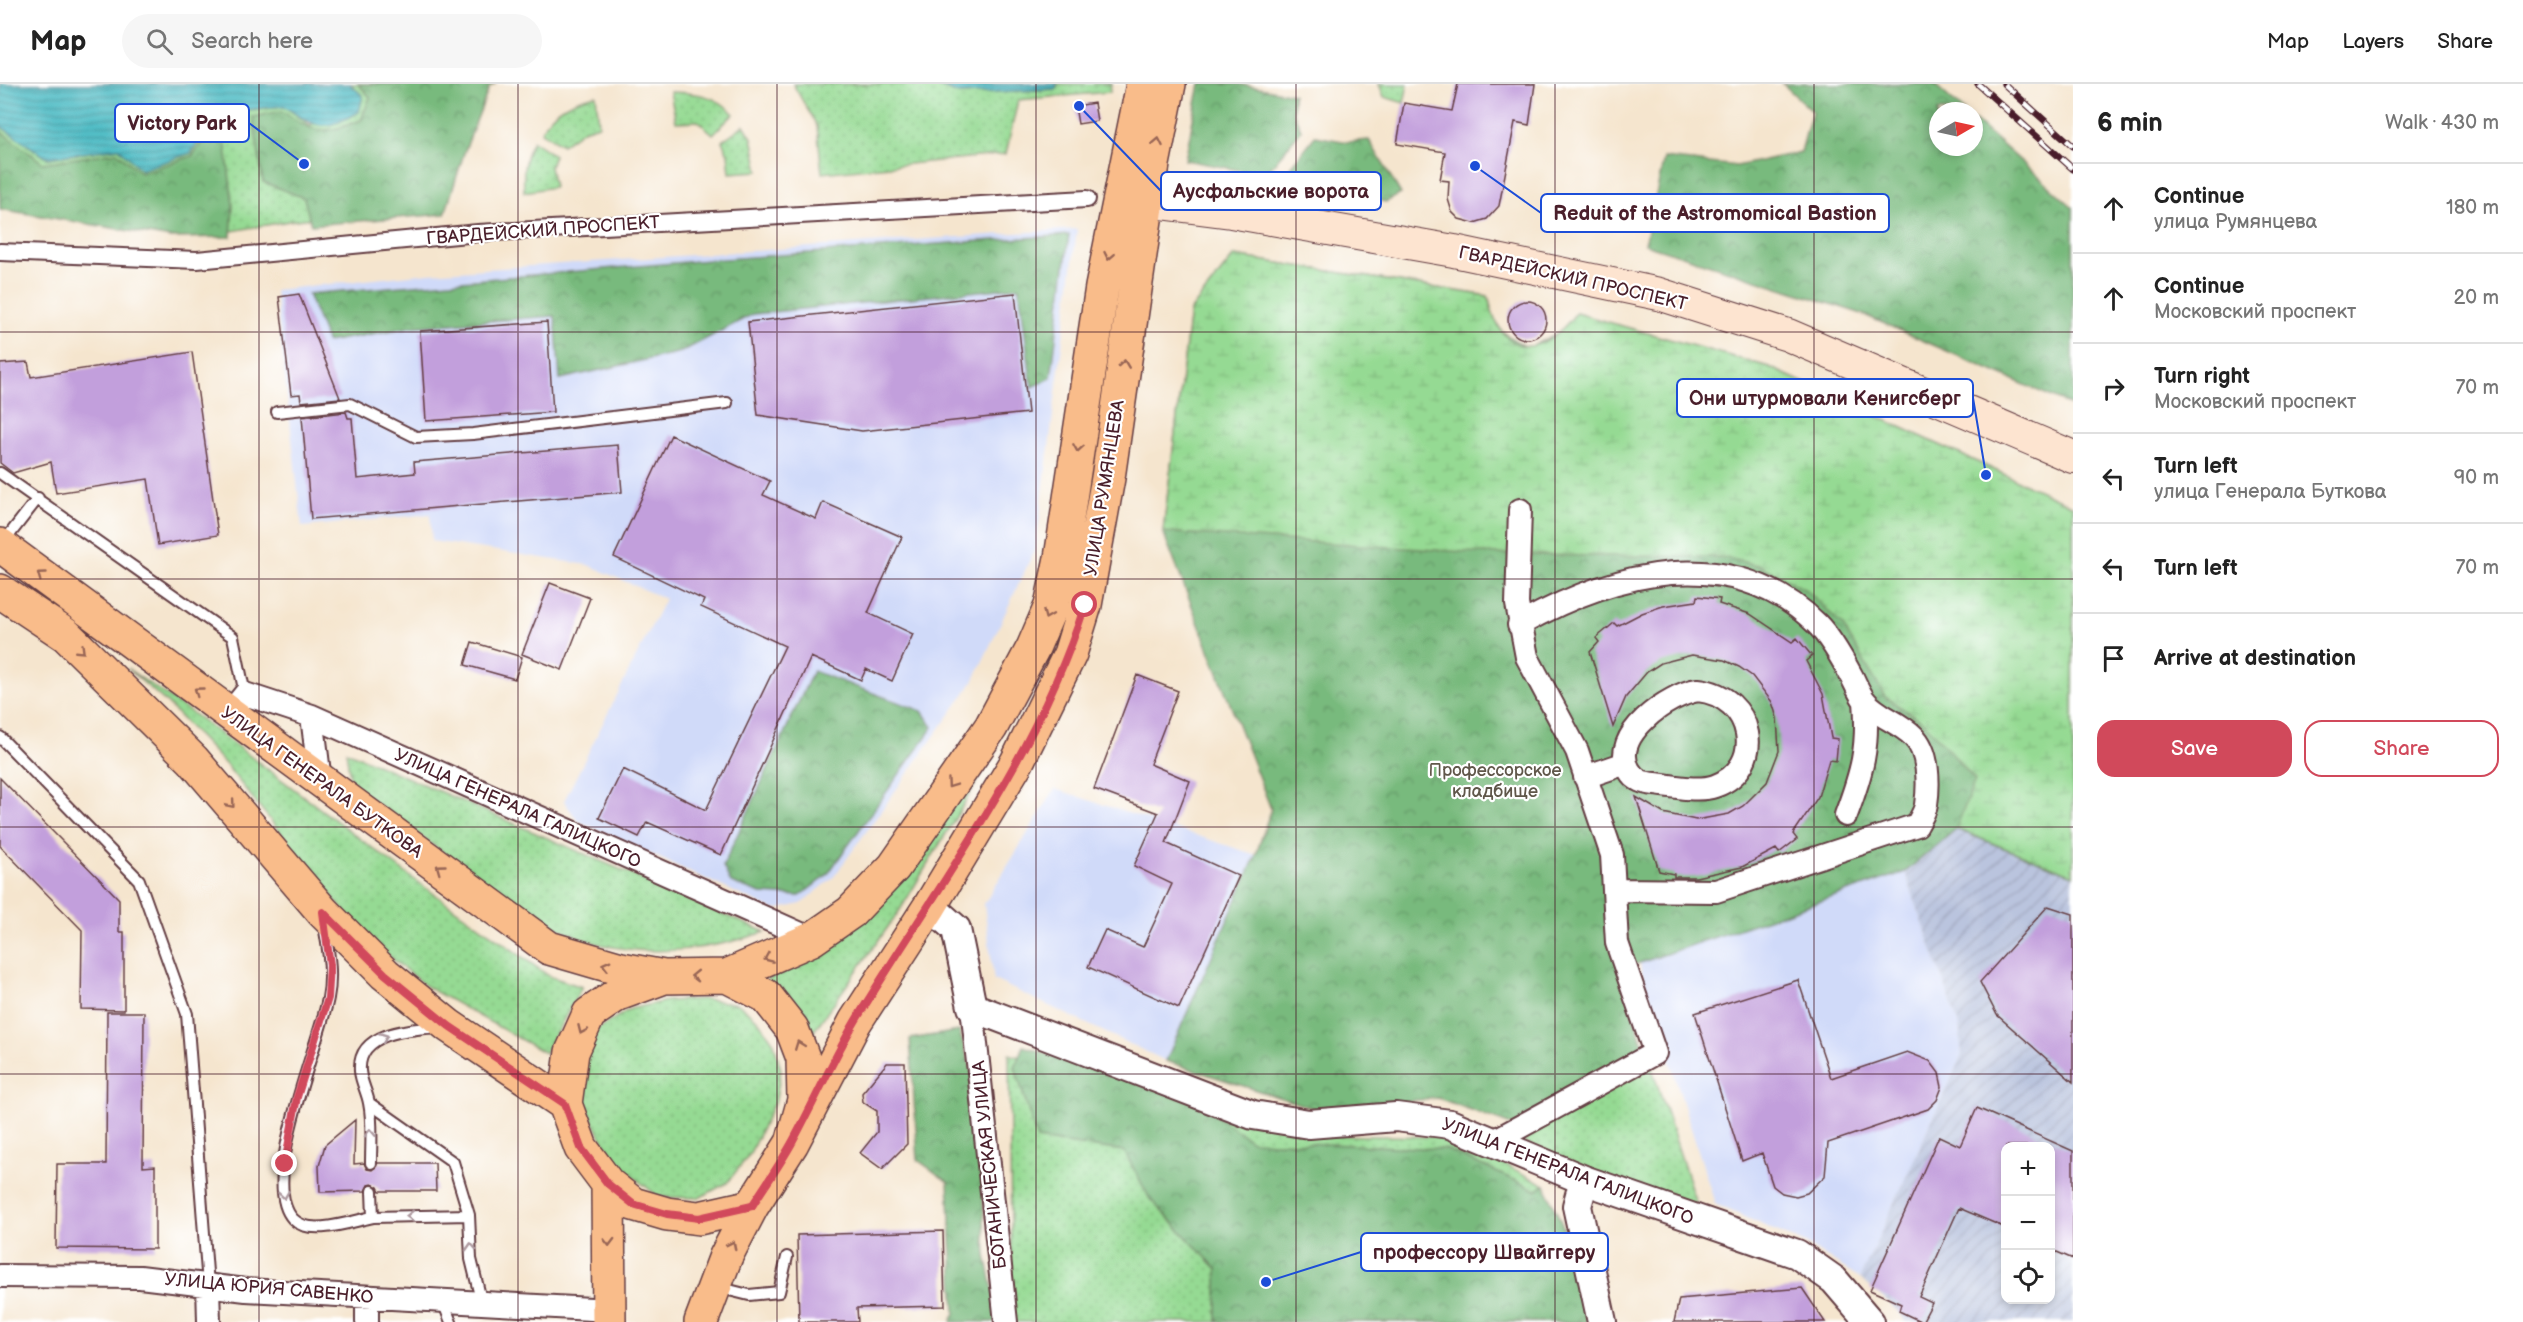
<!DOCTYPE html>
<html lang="en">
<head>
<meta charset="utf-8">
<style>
  body { margin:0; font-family:"Balsamiq Sans",sans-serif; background:#f6f6f6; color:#222 }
  .controls { position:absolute; right:18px; bottom:18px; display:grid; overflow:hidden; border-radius:12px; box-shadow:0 3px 9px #0003 }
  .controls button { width:54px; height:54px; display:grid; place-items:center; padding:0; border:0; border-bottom:2px solid #e0e0e0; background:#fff; color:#222; font:30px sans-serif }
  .compass { position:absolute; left:1929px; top:18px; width:54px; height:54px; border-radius:50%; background:#fff; box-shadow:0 3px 9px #0003; rotate:81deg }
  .stop { position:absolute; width:18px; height:18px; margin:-14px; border:4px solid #d1495b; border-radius:50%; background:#fff }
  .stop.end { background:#d1495b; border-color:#fff; box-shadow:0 2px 6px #0008 }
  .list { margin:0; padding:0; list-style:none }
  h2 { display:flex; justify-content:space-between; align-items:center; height:78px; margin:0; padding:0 24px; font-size:26px }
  h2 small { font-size:20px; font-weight:400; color:#767676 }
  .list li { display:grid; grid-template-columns:39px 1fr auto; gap:18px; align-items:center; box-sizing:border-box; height:90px; padding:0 24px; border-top:2px solid #e0e0e0 }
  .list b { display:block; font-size:22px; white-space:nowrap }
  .list p { margin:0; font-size:20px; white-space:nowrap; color:#767676 }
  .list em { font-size:20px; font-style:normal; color:#767676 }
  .actions { display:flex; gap:12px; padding:18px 24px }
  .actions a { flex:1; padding:14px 0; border:2px solid #d1495b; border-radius:18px; text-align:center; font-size:21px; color:#d1495b }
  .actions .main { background:#d1495b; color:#fff }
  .icon { flex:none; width:33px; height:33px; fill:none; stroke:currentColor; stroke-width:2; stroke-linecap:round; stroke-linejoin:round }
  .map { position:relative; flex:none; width:2073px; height:1238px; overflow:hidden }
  header { display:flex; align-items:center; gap:36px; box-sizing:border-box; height:84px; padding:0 30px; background:#fff; border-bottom:2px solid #e0e0e0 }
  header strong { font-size:28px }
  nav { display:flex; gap:33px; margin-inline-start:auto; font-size:21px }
  .search { width:420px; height:54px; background:#f6f6f6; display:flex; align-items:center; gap:15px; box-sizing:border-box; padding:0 21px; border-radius:33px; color:#767676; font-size:22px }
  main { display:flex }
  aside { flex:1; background:#fff }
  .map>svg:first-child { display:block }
</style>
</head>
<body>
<header>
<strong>Map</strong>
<div class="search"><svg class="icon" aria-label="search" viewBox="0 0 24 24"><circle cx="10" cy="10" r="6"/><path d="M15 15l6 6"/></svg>Search here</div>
<nav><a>Map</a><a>Layers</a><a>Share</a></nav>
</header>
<main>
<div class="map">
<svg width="2073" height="1238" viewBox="0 0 2073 1238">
  <defs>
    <pattern id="industrial-furrows" width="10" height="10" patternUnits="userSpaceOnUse" patternTransform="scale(1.5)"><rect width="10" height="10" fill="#bac4de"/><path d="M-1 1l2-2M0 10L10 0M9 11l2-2" fill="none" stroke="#a1a8bf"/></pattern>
    <pattern id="grass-dots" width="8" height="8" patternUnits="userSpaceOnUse" patternTransform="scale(1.5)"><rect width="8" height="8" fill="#95da93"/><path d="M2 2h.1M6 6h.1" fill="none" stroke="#82bb7f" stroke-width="1.8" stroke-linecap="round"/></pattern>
    <pattern id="forest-crowns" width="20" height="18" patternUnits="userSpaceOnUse" patternTransform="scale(1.5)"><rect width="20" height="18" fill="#78ba7d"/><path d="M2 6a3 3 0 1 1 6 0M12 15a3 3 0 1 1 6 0" fill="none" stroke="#649767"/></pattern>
    <pattern id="wetland-marsh" width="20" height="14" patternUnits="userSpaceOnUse" patternTransform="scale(1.5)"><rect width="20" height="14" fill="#95da93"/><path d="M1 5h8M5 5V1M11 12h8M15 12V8" fill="none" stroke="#82bb7f"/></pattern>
    <pattern id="water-rules" width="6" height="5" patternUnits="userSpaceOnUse" patternTransform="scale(1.5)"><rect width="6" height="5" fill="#4ebcc5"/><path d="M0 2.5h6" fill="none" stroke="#4398a0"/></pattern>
  </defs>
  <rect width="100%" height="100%" fill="#fff"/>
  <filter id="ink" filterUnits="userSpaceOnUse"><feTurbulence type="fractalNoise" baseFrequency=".0167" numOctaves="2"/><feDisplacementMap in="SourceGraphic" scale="12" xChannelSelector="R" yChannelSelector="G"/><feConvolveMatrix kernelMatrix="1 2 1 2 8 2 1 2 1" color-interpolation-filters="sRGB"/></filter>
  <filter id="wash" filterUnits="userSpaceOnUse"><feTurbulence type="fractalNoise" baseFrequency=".008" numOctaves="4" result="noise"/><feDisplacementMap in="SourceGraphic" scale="24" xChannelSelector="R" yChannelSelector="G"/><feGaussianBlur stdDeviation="1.35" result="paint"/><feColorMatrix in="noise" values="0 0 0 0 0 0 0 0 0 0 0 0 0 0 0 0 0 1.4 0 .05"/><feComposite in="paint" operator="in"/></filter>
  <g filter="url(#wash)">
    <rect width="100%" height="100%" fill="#f5e5ce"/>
    <path fill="#d0daf9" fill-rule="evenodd" d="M1077,145L1036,463L973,598L833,794L801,820L774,826L578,737L564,717L665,515L588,481L432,457L430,430L302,443L275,206L429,189Z
      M1055,705L1256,771L1166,977L994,896L984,820ZM1148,751L1239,792L1179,924L1089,883L1105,846L1143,863L1172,800L1134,782Z
      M1905,788L1959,941L1962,971L1860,1194L1806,1160L1715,1120L1639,879Z"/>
    <path fill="url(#industrial-furrows)" fill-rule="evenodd" d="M1956,745L2073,791V1238H1906L1900,1229L1860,1194L1962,971L1959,941L1905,788ZM2006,1062H2050V1216H2006Z"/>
    <path fill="url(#grass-dots)" stroke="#707c5f" stroke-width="1.5" d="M350,0H486L440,122L295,136L232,147L175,151L0,119V42L47,74L119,64L191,69L217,29L284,22L310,41L363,12Z
      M793,0H932L959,10L1056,5L1057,0H1111L1110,8L1018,16L1006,70L822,89L817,42Z
      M1379,0H1408L1404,19L1384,13Z
      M670,8C696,9 716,10 734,30L713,50L698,37L676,38Z
      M596,11L599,41L583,46L562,61L541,48C551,25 573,16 596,11Z
      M744,41L752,54L759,87L730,89L728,70L722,57Z
      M533,57L554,71L550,83L554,103L524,108C523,89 523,74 533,57Z
      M128,585L202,636L419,799L549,892L582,903L545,969L427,903L387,871L350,835L226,681L167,619Z
      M346,667L765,848C715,865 656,873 603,861C568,853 540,833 510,814C455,779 403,740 351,700Z
      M985,676L988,680L900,826L809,954L767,896L825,865Z
      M705,915L738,920L758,936L774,959L781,986L776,1015L749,1071L727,1099L699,1114L659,1113L620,1082L601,1053L584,1018L579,983L594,947L630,925L667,917Z
      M1009,970L1172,1017L1310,1051L1451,1053L1545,1101L1580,1238H1012Z
      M1651,981L1700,1131L1514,1055Z"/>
    <path fill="url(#forest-crowns)" stroke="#616c54" stroke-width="1.5" d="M358,0H495L489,4L464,69L445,130L311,141L304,114L263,98L253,33L282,27C316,50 322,51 361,36L370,13Z
      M1200,0H1237L1293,10V28L1301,46L1265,91L1185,76Z
      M1783,0H1934L1964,27H1938V63H1974V36L2073,123V322L1862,230L1645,160L1664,74L1737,82L1801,68L1812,27Z
      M222,31L233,121L231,153L171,154L0,125V47L43,79L117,68L141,89L192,72Z
      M1315,52L1348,58L1369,56L1401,110L1386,118L1278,99Z
      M1069,151L1051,294L1032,303L1019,203L753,230L681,268L560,295L555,232L410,243L327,258L308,210L710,176Z
      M1234,172L1488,212C1495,246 1500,248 1529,264L1563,246L1576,229L1769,283L2073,422V791L1956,745L1905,788L1619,886L1644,964L1514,1042L1438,1014L1318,1026L1166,977L1256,771L1271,725L1163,448L1190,227Z
      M813,587L922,627L933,643L827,791L800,812L761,810L731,799L723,782Z
      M959,947L977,1003L986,1172L1000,1238H951L955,1229L948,1098L918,1076L910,955Z
      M1023,962L1198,1019L1252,1057L1445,1065L1536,1106L1545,1101L1570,1159L1587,1238H1217V1185L1150,1115L1124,1067L1037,1055L1015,983Z"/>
    <path fill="url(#wetland-marsh)" stroke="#707c5f" stroke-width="1.5" d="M1234,172L1488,212C1501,275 1540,276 1576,229L1769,283L2073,422V791L1956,745L1975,696L1925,639L1885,613L1843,542L1808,507L1761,482L1722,473L1512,471L1163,448L1190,227Z"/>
    <path fill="url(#water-rules)" stroke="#4c6e78" stroke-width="1.5" d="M0,0H350L363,12L359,28C323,48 317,45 284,22L217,29L191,69L141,86L119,64L47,74L0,42Z
      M932,0H1057L1056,5L959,10Z"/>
    <g id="blocks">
      <path fill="#c29fdc" d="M1458,0H1535L1529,41L1515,38L1499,122L1487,135L1474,139L1459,135L1452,128L1448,115L1449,97L1440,96L1445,68L1397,60L1404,19L1452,27Z
        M1094,19L1097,37L1078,40L1075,22Z
        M1015,209L1028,329L862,347L758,331L748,238Z
        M299,210L340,314L301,318L300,310L291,311L279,213Z
        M1508 236a19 19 0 1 1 38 0a19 19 0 1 1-38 0Z
        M547,238L553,328L426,337L420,247Z
        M192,268L218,451L158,461L148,395L56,409L51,378L13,389L0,379V280L28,278L31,293Z
        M346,328L348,334H352L357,395L415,389L414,378L618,361L622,408L311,435L302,333Z
        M671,351L770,397L763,411L816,435L823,418L902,453L868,529L913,550L892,597L866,585L861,596L811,573L721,771L647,738L639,753L599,734L623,685L706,726L785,562L701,523L704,516L614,473Z
        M550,499L590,514L562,586L522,570Z
        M1697,512L1720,515L1719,520L1750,530L1792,558L1797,554L1812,572L1806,577L1823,610L1831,654L1838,655L1836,677L1829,676L1818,713L1793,750L1797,755L1779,769L1776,765L1742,783L1696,793H1674V790L1659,787L1636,713L1663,729L1696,736L1729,730L1743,722L1767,698L1779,667L1777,634L1772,618L1752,592L1739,583L1724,576L1692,571L1661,579L1647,588L1626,613L1613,643L1590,568L1599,558L1596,554L1614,539L1617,542L1642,529L1663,522L1696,517Z
        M472,558L522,573L515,595L465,581Z
        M1137,591L1178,607L1150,680L1190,697L1166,759L1239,792L1179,924L1088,883L1105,846L1143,863L1172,800L1134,782L1158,729L1094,705Z
        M0,694L119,815V848H124V926L81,925L82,846L0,762Z
        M2048,822L2073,830V998L1997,931L1980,898Z
        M1798,896L1831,994L1907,968L1930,977L1939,989L1942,1003L1937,1016L1928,1025L1828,1059L1825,1092L1807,1109L1796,1112L1782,1109L1773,1102L1762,1069L1742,1077L1695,929Z
        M107,928H144L143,1083L155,1082V1165L56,1164L57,1080H106Z
        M887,979H905L907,1060L882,1085L860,1069L877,1048V1027L863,1018L862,1009Z
        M1977,1024L2073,1067V1175L2050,1165V1062H2006V1144L1959,1124L1919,1213L1932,1219L1922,1238L1899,1227L1901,1220L1870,1206L1939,1052L1960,1062Z
        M355,1036L354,1080L364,1079L367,1085L372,1086L378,1079H435L436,1107H380L378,1103L372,1100L368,1101L365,1107L320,1108L319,1082L325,1061Z
        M943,1147L945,1222L857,1224L858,1238H799L797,1151Z
        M1802,1204L1825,1238H1674L1679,1215Z"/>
    </g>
  </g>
  <g filter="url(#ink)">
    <use href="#blocks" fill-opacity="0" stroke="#643d43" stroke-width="1.5"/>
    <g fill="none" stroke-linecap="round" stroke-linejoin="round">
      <defs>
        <path id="service" d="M277,328L350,320L416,353L473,350L727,319
          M0,389L233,553L245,610
          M3,459L38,414
          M0,653L139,796L187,930L208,1201
          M324,841C328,865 333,889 328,914C320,959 258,1098 293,1135C310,1153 352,1137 373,1133
          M369,1019L453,1078L469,1131L471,1175L482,1220
          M371,1079C371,1060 373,1038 369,1019C367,1008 361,998 360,987C357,947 412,945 440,943
          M372,1107L373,1133L469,1131
          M717,1203L749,1211L779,1208L787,1173
          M443,1218L451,1238"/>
        <path id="pedestrian" d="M0,168L197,176L478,149L1087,115"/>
        <path id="minor" d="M1519,541C1613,488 1731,456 1817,540C1831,554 1843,576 1852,593C1856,601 1860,611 1865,617C1877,632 1899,638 1913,652C1929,667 1929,700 1926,721C1925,728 1920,735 1917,741L1716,807L1614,806
          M1698,606C1754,612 1767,683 1715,702C1698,708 1674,702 1655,700C1644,699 1635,697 1629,686C1609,652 1669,610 1698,606Z
          M229,630L245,610L312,632L812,855
          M312,632L320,697
          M1585,693L1626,679
          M1846,731C1862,688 1869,664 1865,617
          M972,923L1006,1238
          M1494,1057L1655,969L1617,859L1612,771L1577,667L1527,573L1517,520L1520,426
          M0,1192L140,1193L246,1206L610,1226
          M208,1201L209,1238
          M367,1238V1213"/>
        <path id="tertiary" d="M930,822L956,845L972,923L1253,1031L1309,1040L1396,1033L1450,1040L1584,1096L1797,1170L1834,1196L1870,1238
          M1584,1096L1577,1122L1602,1238"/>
        <path id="secondary" d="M1121,114L1231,128L1454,167L1659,210L1788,251L2073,373"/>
        <path id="primary" d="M0,461L549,864L621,885L664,893
          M0,507L66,551L193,676L323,828L385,890L449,942L565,1020
          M727,892L812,855L851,828L894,783L991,643L1033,564L1051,522L1061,474L1102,203L1143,0
          M792,1059L855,938L930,822L1017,678L1070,570L1085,521L1108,394L1153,80L1169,0
          M608,1100L609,1238
          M701,1238L726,1172L752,1122L792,1059L804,1016L803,974L792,945L766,912L727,892L664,893L618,910L589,930L572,968L565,1020L581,1064L608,1100L633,1120L667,1130L699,1134L752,1122"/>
      </defs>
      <use href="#service" stroke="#643d43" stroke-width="14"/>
      <use href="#pedestrian" stroke="#643d43" stroke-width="20"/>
      <use href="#minor" stroke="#643d43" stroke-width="26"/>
      <use href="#tertiary" stroke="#643d43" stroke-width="32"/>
      <use href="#secondary" stroke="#643d43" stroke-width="34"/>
      <use href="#primary" stroke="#643d43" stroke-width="36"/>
      <use href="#service" stroke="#fff" stroke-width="10"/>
      <use href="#pedestrian" stroke="#fff" stroke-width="16"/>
      <use href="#minor" stroke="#fff" stroke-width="22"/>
      <use href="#tertiary" stroke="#fff" stroke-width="28"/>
      <use href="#secondary" stroke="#fde4d0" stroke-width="32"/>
      <use href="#primary" stroke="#f9bc8a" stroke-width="33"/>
      <defs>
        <path id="rail" d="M1978,0L2073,85
          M2004,0L2073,62"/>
      </defs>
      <use href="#rail" stroke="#4a1f2b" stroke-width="7"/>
      <use href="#rail" stroke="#fff" stroke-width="4.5" stroke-dasharray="14" stroke-linecap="butt"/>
    </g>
    <defs><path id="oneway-chevron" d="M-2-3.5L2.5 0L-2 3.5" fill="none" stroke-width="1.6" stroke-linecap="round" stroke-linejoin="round" transform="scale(1.5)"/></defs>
    <g stroke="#996656">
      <use href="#oneway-chevron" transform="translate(1158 58) rotate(-79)"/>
      <use href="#oneway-chevron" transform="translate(1109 172) rotate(101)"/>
      <use href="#oneway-chevron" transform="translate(1124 280) rotate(-82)"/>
      <use href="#oneway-chevron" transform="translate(1078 364) rotate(99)"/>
      <use href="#oneway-chevron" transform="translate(41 491) rotate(-144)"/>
      <use href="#oneway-chevron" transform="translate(1047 531) rotate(113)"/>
      <use href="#oneway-chevron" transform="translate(81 566) rotate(44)"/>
      <use href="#oneway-chevron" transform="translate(198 607) rotate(-144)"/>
      <use href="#oneway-chevron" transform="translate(951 700) rotate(125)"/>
      <use href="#oneway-chevron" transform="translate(231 720) rotate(50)"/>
      <use href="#oneway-chevron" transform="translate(440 784) rotate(-144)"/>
      <use href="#oneway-chevron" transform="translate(768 874) rotate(157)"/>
      <use href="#oneway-chevron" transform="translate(606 881) rotate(-165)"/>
      <use href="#oneway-chevron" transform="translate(695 892) rotate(179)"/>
      <use href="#oneway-chevron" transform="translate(582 946) rotate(114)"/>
      <use href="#oneway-chevron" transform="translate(799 961) rotate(-111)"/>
      <use href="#oneway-chevron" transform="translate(609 1158) rotate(89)"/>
      <use href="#oneway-chevron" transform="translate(732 1161) rotate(-63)"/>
    </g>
    <g stroke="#ae9aa0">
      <use href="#oneway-chevron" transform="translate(384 953) rotate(-22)"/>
      <use href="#oneway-chevron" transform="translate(370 1049) rotate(-92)"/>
      <use href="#oneway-chevron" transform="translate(284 1111) rotate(81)"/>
      <use href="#oneway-chevron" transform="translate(410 1132) rotate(179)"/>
      <use href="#oneway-chevron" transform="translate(471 1163) rotate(-93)"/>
    </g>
  </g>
  <g fill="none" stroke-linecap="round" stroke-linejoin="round" filter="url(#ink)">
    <path stroke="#d1495b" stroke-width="8" d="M285,1080L297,1013L328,914L330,881L323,828L385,890L449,942L565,1020L581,1064L608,1100L633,1120L667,1130L699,1134L752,1122C766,1100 781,1079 793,1057C815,1017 833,975 856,936C938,801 1037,673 1085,521"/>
  </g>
  <path fill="none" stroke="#4a1f2b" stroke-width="1.5" stroke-opacity="0.55" d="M259,0V1238M518,0V1238M777,0V1238M1036,0V1238M1296,0V1238M1555,0V1238M1814,0V1238M0,248H2073M0,495H2073M0,743H2073M0,990H2073"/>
  <g text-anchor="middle" stroke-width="4.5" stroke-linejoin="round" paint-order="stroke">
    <g font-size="18" fill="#4a1f2b" stroke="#fff">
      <text transform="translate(543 146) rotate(-4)" y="6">ГВАРДЕЙСКИЙ ПРОСПЕКТ</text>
      <text transform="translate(1573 194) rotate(13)" y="6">ГВАРДЕЙСКИЙ ПРОСПЕКТ</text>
      <text transform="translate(1104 404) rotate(-81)" y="6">УЛИЦА РУМЯНЦЕВА</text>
      <text transform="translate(322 698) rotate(36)" y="6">УЛИЦА ГЕНЕРАЛА БУТКОВА</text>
      <text transform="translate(518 724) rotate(24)" y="6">УЛИЦА ГЕНЕРАЛА ГАЛИЦКОГО</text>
      <text transform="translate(989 1081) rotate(-96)" y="6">БОТАНИЧЕСКАЯ УЛИЦА</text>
      <text transform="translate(1568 1087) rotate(21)" y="6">УЛИЦА ГЕНЕРАЛА ГАЛИЦКОГО</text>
      <text transform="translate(269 1204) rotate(5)" y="6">УЛИЦА ЮРИЯ САВЕНКО</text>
    </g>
    <g font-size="18" fill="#60574a" stroke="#fff">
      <text x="1495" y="692">Профессорское<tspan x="1495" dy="21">кладбище</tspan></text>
    </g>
  </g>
  <path fill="none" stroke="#1d4ed8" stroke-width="2" d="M304 80L249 39M1079 22L1161 107M1475 82L1541 129M1986 391L1973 314M1266 1198L1361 1168"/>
  <g fill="#1d4ed8" stroke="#fff" stroke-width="2">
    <circle cx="304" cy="80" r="6"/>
    <circle cx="1079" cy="22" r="6"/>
    <circle cx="1475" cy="82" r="6"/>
    <circle cx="1986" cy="391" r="6"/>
    <circle cx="1266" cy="1198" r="6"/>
  </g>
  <g fill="#fff" stroke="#1d4ed8" stroke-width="2">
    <rect x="115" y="20" width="134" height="38" rx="6"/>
    <rect x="1161" y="88" width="220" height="38" rx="6"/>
    <rect x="1541" y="110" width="348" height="38" rx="6"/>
    <rect x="1677" y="295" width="296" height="38" rx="6"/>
    <rect x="1361" y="1149" width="247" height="38" rx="6"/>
  </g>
  <g font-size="20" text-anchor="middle" font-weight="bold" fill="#4a1f2b">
    <text x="182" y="46">Victory Park</text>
    <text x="1271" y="114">Аусфальские ворота</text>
    <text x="1715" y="136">Reduit of the Astromomical Bastion</text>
    <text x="1825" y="321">Они штурмовали Кенигсберг</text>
    <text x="1484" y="1175">профессору Швайггеру</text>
  </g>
</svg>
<div class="controls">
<button>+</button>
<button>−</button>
<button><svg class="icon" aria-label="locate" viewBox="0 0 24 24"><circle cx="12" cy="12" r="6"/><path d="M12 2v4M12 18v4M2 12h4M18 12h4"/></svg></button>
</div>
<svg class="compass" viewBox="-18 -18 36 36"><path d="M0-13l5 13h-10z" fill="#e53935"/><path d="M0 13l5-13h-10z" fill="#767676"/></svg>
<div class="stop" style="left:1085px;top:521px"></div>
<div class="stop end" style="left:285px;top:1080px"></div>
</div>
<aside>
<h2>6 min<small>Walk · 430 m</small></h2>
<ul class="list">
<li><svg class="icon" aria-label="ahead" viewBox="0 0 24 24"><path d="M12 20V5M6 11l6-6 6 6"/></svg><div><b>Continue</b><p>улица Румянцева</p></div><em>180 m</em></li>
<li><svg class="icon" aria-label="ahead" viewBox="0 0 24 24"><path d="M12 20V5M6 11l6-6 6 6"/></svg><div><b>Continue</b><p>Московский проспект</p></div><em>20 m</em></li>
<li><svg class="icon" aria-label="right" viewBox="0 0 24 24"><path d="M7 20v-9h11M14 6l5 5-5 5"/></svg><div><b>Turn right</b><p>Московский проспект</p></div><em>70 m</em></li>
<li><svg class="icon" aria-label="left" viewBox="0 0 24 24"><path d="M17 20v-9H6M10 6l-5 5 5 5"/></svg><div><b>Turn left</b><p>улица Генерала Буткова</p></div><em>90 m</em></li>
<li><svg class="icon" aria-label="left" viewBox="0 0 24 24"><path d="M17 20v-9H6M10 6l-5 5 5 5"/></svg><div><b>Turn left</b></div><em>70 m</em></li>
<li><svg class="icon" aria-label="arrive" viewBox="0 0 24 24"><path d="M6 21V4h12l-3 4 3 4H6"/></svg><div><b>Arrive at destination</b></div></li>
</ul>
<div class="actions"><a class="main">Save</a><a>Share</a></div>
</aside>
</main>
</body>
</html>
